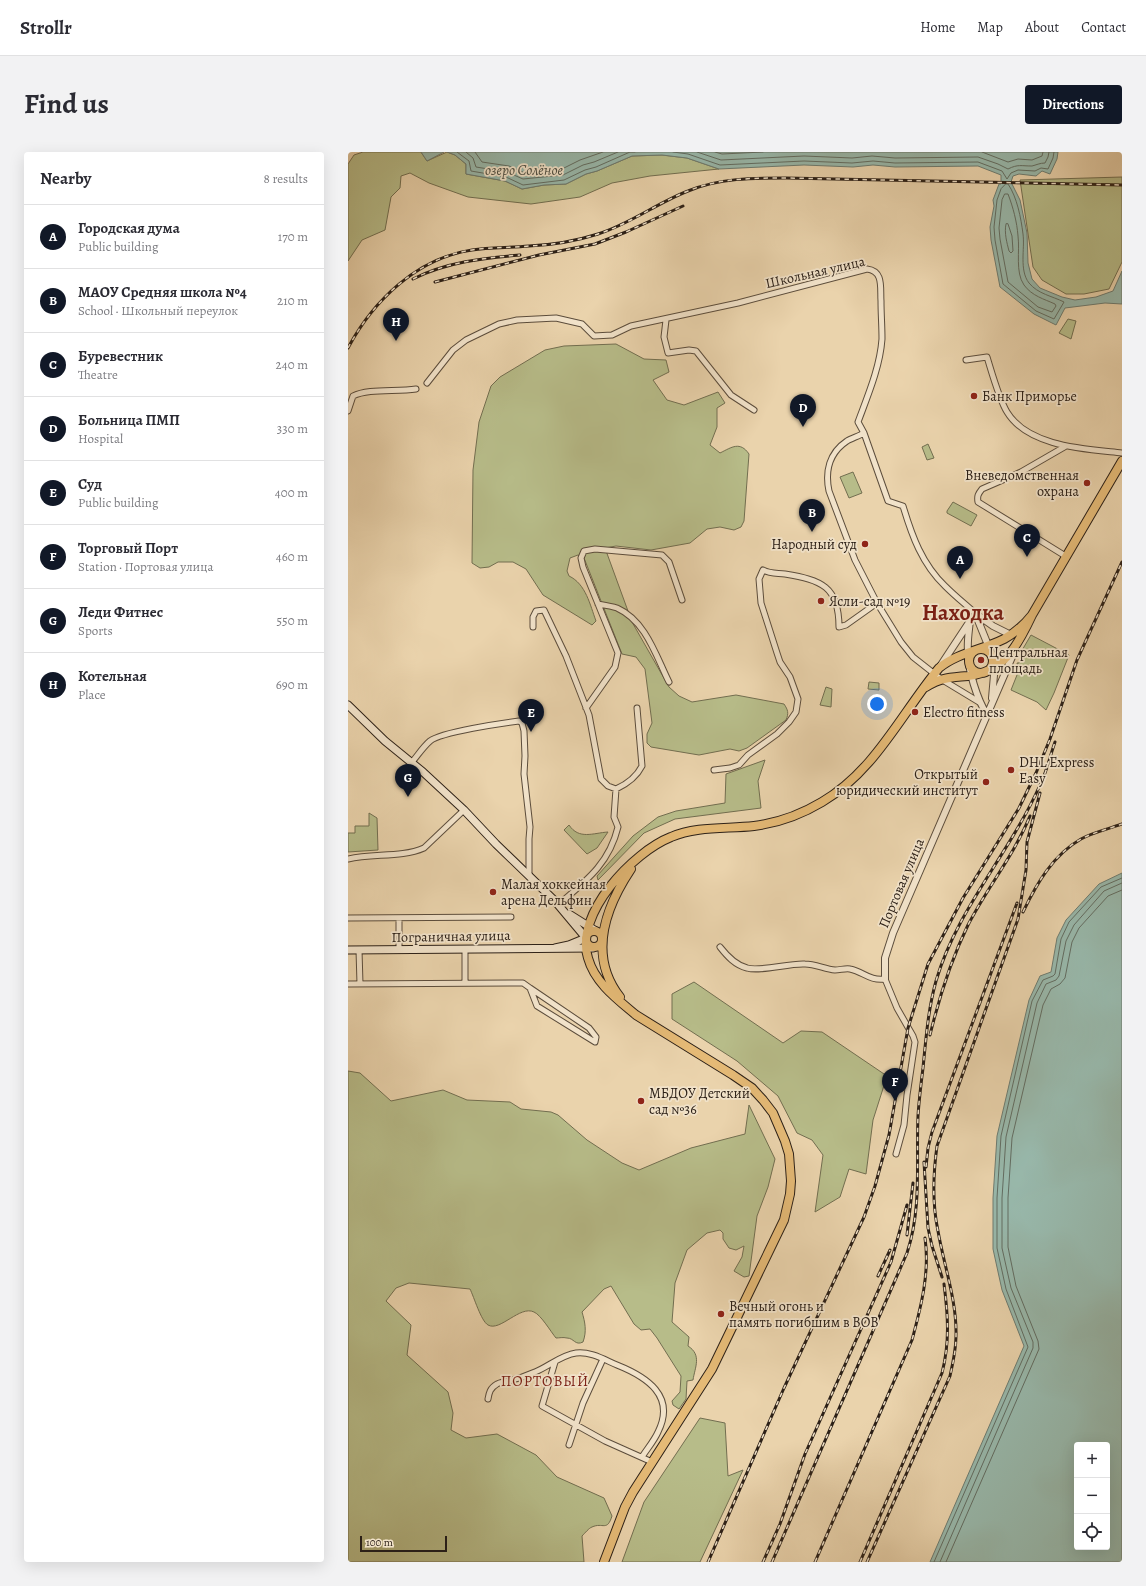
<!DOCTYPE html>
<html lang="en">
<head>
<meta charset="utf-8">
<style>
  body { margin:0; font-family:Alegreya,serif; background:#f2f2f3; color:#2b2b33 }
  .controls { position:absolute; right:12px; bottom:12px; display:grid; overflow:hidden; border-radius:4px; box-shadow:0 4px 16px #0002 }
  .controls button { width:36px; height:36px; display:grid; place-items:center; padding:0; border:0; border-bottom:1px solid #e1e1e2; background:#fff; color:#2b2b33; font:20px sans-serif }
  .scale { position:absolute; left:12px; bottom:10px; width:87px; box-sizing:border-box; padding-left:4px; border:2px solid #2c2017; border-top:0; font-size:11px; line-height:14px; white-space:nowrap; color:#2c2017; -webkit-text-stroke:3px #f1e2c9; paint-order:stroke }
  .you { position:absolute; left:529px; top:552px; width:14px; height:14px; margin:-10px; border:3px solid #fff; border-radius:50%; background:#1a73e8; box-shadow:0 0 0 6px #1a73e833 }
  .badge { display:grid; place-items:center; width:26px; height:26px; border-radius:50%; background:#111827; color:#fff; font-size:13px; font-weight:700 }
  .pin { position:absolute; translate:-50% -33px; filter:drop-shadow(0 1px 2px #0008) }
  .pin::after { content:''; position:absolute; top:21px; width:14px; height:12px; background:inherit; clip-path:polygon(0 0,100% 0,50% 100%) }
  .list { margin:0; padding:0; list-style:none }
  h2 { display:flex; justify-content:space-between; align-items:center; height:52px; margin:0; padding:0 16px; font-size:17px }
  h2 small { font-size:13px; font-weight:400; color:#7c7c81 }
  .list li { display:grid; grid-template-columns:26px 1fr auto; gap:12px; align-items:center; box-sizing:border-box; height:64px; padding:0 16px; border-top:1px solid #e1e1e2 }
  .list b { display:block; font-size:15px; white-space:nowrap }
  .list p { margin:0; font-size:13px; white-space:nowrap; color:#7c7c81 }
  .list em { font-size:13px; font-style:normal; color:#7c7c81 }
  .icon { flex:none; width:22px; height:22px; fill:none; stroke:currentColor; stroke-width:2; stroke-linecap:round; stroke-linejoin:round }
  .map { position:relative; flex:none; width:774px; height:1410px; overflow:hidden; border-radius:4px }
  header { display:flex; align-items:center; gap:24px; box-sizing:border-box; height:56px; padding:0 20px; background:#fff; border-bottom:1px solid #e1e1e2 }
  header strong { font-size:19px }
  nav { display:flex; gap:22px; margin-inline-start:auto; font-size:14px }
  .intro { display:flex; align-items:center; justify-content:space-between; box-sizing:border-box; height:96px; padding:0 24px }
  h1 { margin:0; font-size:28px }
  .button { padding:10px 18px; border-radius:4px; background:#111827; color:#fff; font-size:14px; font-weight:700 }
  main { display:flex; gap:24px; padding:0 24px }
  aside { flex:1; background:#fff; border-radius:4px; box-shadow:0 4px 16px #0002 }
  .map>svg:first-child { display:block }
</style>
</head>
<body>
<header>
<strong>Strollr</strong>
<nav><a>Home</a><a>Map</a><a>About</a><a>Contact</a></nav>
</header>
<div class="intro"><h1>Find us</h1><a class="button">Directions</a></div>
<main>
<aside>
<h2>Nearby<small>8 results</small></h2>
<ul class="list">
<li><span class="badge">A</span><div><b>Городская дума</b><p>Public building</p></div><em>170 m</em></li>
<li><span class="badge">B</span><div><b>МАОУ Средняя школа №4</b><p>School · Школьный переулок</p></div><em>210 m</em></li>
<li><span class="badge">C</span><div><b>Буревестник</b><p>Theatre</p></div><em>240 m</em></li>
<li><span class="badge">D</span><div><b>Больница ПМП</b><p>Hospital</p></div><em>330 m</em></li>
<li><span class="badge">E</span><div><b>Суд</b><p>Public building</p></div><em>400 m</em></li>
<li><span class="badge">F</span><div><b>Торговый Порт</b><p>Station · Портовая улица</p></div><em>460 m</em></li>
<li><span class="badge">G</span><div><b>Леди Фитнес</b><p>Sports</p></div><em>550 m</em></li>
<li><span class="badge">H</span><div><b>Котельная</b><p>Place</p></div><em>690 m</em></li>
</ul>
</aside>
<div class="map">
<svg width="774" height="1410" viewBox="0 0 774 1410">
  <rect width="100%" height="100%" fill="#ead3ac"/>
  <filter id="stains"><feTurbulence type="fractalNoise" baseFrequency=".005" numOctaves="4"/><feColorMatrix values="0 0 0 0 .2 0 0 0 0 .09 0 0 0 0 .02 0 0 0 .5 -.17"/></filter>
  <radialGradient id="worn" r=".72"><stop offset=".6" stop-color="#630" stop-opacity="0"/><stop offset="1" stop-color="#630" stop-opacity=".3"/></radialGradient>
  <path fill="#b7bc89" stroke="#726e50" d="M15,0H73L79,9L99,0L107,3L118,12V22L157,29L174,37L196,33L218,32L238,22L249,19L284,4L314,3L339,6L371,17L302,24L264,31L232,45L183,52L120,45L81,31L62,21L53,24L52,36L43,45L37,78L14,88L0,109V12L6,3Z
    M774,25V110L761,137L736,142H718L694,128L685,115L672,28Z
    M720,167L728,169L723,187L711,181Z
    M268,192L296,207L318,208L321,220L305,228L319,248L336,253L370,240L377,251L369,256V275L362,293L372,301C384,295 392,289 401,302L396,369L393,375L386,378L372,375L359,377L342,391L303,398L268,394L257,396L284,470L321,535L331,544L344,550L388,543L436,552C440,558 441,561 438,568L399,596L391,599L382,597L351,603L303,595L299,591V582L304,571L297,517L288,505L274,502L236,406L230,403L222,406L219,419L221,424C238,432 242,453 248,469L244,473L195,443L178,417L165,410H150L141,415L132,416L124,411L125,318L131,270L143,234L152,225L197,198L216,194Z
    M580,292L586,306L579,308L574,295Z
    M505,320L514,341L501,346L492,325Z
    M605,350L629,363L623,374L599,361V359Z
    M683,483L721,503L706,541L698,558L689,550L663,538L671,518L669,511H671L676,502L673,500Z
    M521,530L531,531V538L520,537Z
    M478,535L484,537L483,555L472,553Z
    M417,608L410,629L413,656L327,667L296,681L250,728L249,724L285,684L310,665L328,659L377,651L378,622Z
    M21,661L29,666L30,698L0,700V681H7V674H21Z
    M221,673C231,688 245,681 260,680L249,696L239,702L216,678Z
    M346,830L435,891L453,879L474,880L539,924L525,968L518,1022L501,1017L492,1045L467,1060L475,1003L464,988L449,981L430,944L389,909L324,867V842Z
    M0,919L12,921L43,949L95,938L119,948L162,950L173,957L203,960L210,963L239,988L274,1011L291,1018L343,996L397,982L401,953L427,1007L420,1035L409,1064L401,1124L396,1125L386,1119L394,1105L396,1094L388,1098L381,1096L375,1087V1081L372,1078L359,1081L339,1098L327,1131L324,1170L341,1185L340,1194C354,1203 347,1215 345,1228L339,1229L338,1247L331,1257L325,1253L324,1249L332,1240L333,1224L309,1186L302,1177L293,1178L286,1172L263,1134L256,1137L234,1160C237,1170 239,1179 235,1190C227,1194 226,1186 219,1186C215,1185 211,1186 208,1186C203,1180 193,1163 186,1160C172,1153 152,1180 140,1173C133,1169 126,1145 122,1137L61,1131L48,1136L38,1149L63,1173L59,1203L100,1240L105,1261L103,1278L118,1286L149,1282L188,1303L209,1325L256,1346L264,1364C259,1380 255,1370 244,1375C241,1376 237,1381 234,1384L236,1410H0Z
    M352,1266L377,1271L380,1324L395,1318L352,1410H274L296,1350Z"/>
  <path fill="#98b8ab" stroke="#6d7b70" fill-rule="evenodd" d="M73,0H96L79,9Z
    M99,0H710L709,7L702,22L694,19L688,24L671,22L665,24L663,30L672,48L679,81L680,111L684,127L692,136L714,145L727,148L748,145L765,139L774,119V152L757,151L717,156L708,173L686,162L652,135L643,88L642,75L646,54L645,48L651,32H653V23L630,14L547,15L525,13L505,15L456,13L371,17L339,6L314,3L284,4L249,19L238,22L218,32L196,33L174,37L157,29L118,22V12L107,3Z
    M774,721V1410H582L676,1194L654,1138L645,1097V1046L649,984L681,848L692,824L703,820L709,786L718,768L751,732ZM729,1293H759V1395H729Z"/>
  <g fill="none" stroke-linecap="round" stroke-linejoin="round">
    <path stroke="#626c61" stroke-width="1" d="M109,0L121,9L123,19L158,25L175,33L216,28L237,18L248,15L282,0H287
      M118,0L125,6L128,15L159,20L175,27L215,23L235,13L246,10L270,0
      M127,0L134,10L161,14L177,21L214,17L232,8L255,0
      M325,0L340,2L372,13L456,9L504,11L525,9L547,11L630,10L654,19L659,27L663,21L670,18L687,19L693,16L700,17L705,6L706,0
      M349,0L373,8L456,4L504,6L524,4L547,6L630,5L650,12L660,17C670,12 673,14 684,14C688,13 692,11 697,11L700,5L701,0
      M367,0L374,2L415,0
      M634,0L660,10L670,7L684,8L694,4L695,0
      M658,32H660C669,45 673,66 675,82C677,97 671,118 681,131C690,142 704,144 716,150L706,167L688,159L655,132L647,88L646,75L649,48L653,37Z
      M657,42H660C665,55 669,70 670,84C672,99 667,120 676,133C684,144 696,147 707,152L708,154L704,160L690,155L660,130L652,87L651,76L654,48Z
      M660,72L664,84L665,99L663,101L661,99C659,91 656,81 658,72Z
      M586,1410L680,1195L658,1137L649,1096V1046L653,984L684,849L695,828L705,824L707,822L713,787L721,770L753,735L774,726
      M592,1410L685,1196V1190L663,1136L654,1096V1046L658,985L689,851L698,832L708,828L711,824L718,789L726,773L756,739L774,731
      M598,1410L691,1197L690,1189L668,1134L660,1095V1046L664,986L695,853L703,837L712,832L717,826L724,790L731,776L760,744L774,738"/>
    <defs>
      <path id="minor" d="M318,168L316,185L320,201L341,198L348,199L383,243L406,258
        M618,208L639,205C644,221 651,247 659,260C680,295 738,297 774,301
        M79,231L105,198L118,188L151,172L169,168L208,166L234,172L246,184L264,183L283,174L390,151L519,117C536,119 532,136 533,149C533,162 534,174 534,187C532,215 520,243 510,270L516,281L540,349L555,354C564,384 574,412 597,434C607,444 617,452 627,461
        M0,259L5,244C20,236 48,240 68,237
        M516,281C511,284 504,286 499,289C481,301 477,320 481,339L507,408L529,451L553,490L565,505L593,527L631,550
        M718,294L673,320L634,337C630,342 629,344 630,350L719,405
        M250,452C256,453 263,454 269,456C298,469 308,504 321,530
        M185,475V465L188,459L196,458L218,504L241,563L253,627L260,634L268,637
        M238,556L267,515L270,501L235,415L233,406L236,399L247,397L314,403L321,410L334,448
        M64,610C70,603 75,595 82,589C93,580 155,571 171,569L174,571L176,579L177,604L176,622L182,675L181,687V724
        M366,618L382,616L391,613L400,603L429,582L441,570L448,560L450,547L442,525L432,510L429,501L413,451L411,427L415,418C422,422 429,421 437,422C473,428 491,434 491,475L498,473L529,451
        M268,637C279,632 288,626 294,614L289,556
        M0,707C25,701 53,706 76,696L116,658
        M211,752C238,729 261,712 270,675L266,665L268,637
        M0,766L163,765
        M51,766V798
        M372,795C379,804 387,813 399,816C412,820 441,811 457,812C467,812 477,817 487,818C492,818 498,816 502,817C516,820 521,829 537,827L549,856L565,884L567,890L559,943L556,973L548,1002
        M117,797V831
        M11,798L12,832
        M0,832L175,831L182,836L241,876L248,885L247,890L189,854L182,836
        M207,1210L194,1254L257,1289L304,1310
        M140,1247C141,1241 142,1236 149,1232C152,1230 157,1230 160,1229C169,1227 178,1224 187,1220C200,1215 213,1203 228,1201C242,1199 257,1208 269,1213C299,1225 328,1244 310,1280C306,1289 299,1297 294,1305
        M221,1293L235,1251L255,1207"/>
      <path id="tertiary" d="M627,461L644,503L646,523L644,546
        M628,462L645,474L663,483
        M622,468C621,479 619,489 620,500C620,518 629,547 639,563
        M593,513L622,469
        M537,827V806L545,781L667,498"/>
      <path id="secondary" d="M0,553L37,589L75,620L116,658L148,692L207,749L238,786L221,793L207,796
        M221,762L248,779
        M0,798L245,796"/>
      <path id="primary" d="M621 509a12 12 0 1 1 24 0a12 12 0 1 1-24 0Z
        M578,535C591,526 605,525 620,524C656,520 670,493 684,463L774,309
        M238 787a8 8 0 1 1 16 0a8 8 0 1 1-16 0Z
        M272,845C240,804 257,756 283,717
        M256,1410L277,1355L285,1340L364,1217L436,1068L442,1042L443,1029L441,1002L437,989L425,961L415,948L404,936L385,923L288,863C269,847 247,831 240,806C226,762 285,700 323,685C348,674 379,677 406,674C430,671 454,662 474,650C527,619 553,562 591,516C609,501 634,498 656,487C667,481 676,473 684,463"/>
    </defs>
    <use href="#minor" stroke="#5c4d3c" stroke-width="7"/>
    <use href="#tertiary" stroke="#5c4d3c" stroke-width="8"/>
    <use href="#secondary" stroke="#2c2017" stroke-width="9"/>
    <use href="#primary" stroke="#2c2017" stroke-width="10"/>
    <use href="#minor" stroke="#f1e2c9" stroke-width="5"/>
    <use href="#tertiary" stroke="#f1e2c9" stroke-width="6"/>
    <use href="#secondary" stroke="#f1e2c9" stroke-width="7"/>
    <use href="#primary" stroke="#e5ba76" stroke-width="8"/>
    <defs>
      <path id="rail" d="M65,127C98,110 136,106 172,103
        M87,130L191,103L247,92L278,80L335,54
        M0,196C25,149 69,106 124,98C143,95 162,96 181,94C204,93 228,89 250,82C282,72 309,51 340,39C371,26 405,26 438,26L774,33
        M675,760C689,731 705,703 733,687C746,680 761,677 774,672
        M582,883C591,846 603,808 620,773C639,736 666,703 682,664
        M576,1010L580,1076L584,1094L594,1125
        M578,1015L580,996L584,980L669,751
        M559,1083L565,1031
        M530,1124L542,1098
        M360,1410L436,1236L516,1065L527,1034L541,983L560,876L580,812L615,746L671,656L688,621L702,587L729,508L774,410
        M415,1410L432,1372L457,1302L543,1110L559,1053
        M424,1410L559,1101C574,1056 568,1010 570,964C571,948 573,932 575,916C578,886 580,858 588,829C609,757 662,701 692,633C699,619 702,604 707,590
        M467,1410L564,1188C573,1155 582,1120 577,1086
        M512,1410L594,1221C602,1190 600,1163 596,1132
        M519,1410L602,1224C605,1211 608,1198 608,1184C609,1149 596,1114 590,1079C584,1051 585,1023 589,994L670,767L678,718L679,690L692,641"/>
    </defs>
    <use href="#rail" stroke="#2c2017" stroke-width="3"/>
    <use href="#rail" stroke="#f1e2c9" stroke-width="1.5" stroke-dasharray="4.5" stroke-linecap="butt"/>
  </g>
  <g fill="#8f2418" stroke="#f1e2c9" stroke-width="1.5">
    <circle cx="626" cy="244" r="4"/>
    <circle cx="739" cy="331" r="4"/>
    <circle cx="517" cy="392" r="4"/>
    <circle cx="473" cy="449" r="4"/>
    <circle cx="633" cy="508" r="4"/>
    <circle cx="567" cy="560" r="4"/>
    <circle cx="663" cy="618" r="4"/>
    <circle cx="638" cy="630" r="4"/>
    <circle cx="145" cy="740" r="4"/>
    <circle cx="293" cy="949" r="4"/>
    <circle cx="373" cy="1162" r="4"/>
  </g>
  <g text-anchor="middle" stroke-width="3.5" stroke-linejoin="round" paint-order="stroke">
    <g font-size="14" fill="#2c2017" stroke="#f1e2c9">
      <text transform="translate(467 120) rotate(-13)" y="5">Школьная улица</text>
      <text transform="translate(553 731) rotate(-67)" y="5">Портовая улица</text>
      <text transform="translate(103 784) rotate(-1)" y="5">Пограничная улица</text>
    </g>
    <g font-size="14" fill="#2c2017" stroke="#f1e2c9" text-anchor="start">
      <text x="634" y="249">Банк Приморье</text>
      <text x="731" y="328" text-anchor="end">Вневедомственная<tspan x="731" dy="16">охрана</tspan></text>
      <text x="509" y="397" text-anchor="end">Народный суд</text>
      <text x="481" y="454">Ясли-сад №19</text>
      <text x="641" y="505">Центральная<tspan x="641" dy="16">площадь</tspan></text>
      <text x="575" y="565">Electro fitness</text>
      <text x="671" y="615">DHL Express<tspan x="671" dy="16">Easy</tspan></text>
      <text x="630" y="627" text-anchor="end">Открытый<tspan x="630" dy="16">юридический институт</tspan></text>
      <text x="153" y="737">Малая хоккейная<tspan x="153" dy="16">арена Дельфин</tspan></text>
      <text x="301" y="946">МБДОУ Детский<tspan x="301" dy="16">сад №36</tspan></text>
      <text x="381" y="1159">Вечный огонь и<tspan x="381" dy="16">память погибшим в ВОВ</tspan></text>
    </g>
    <g font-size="15" font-style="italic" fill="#4c4e43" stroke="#f1e2c9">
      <text x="176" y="23">озеро Солёное</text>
    </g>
    <g font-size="15" letter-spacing="1" fill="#7a1f14" stroke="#f1e2c9">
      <text x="197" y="1234">ПОРТОВЫЙ</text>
    </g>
    <g font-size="22" font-weight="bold" fill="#7a1f14" stroke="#f1e2c9">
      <text x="615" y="468">Находка</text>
    </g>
  </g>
  <rect width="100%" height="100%" filter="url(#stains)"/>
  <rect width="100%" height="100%" fill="url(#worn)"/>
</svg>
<div class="controls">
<button>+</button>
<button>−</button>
<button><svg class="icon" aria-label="locate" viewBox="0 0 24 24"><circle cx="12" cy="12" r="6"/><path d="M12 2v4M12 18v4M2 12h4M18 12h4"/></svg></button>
</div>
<div class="scale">100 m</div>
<div class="you"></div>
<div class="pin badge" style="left:612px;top:427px">A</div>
<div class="pin badge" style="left:464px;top:380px">B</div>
<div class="pin badge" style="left:679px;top:405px">C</div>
<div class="pin badge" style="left:455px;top:275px">D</div>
<div class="pin badge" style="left:183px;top:580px">E</div>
<div class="pin badge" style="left:547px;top:949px">F</div>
<div class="pin badge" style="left:60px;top:645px">G</div>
<div class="pin badge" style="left:48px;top:189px">H</div>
</div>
</main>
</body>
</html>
